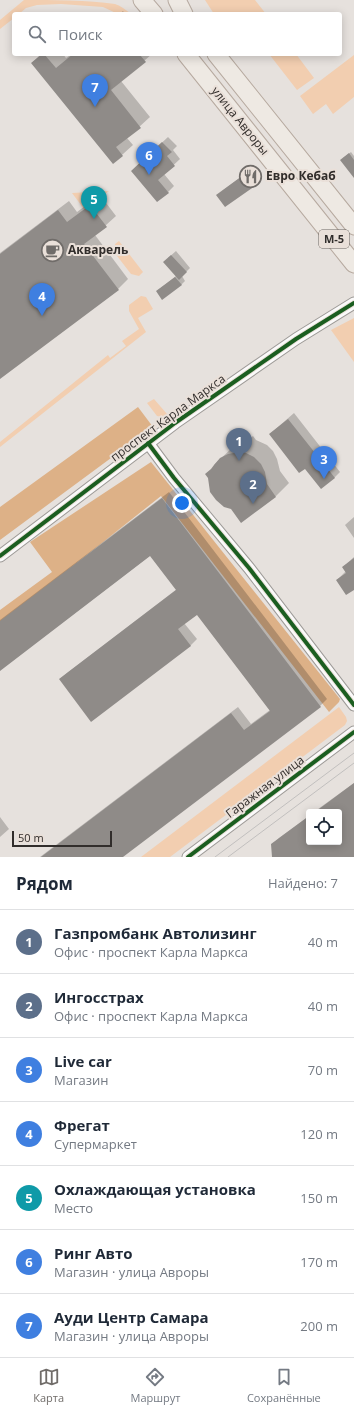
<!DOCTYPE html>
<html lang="ru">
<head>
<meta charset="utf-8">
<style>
  body { margin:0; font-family:"Open Sans",sans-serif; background:#f6f6f7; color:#1f2937 }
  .controls { position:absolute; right:12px; bottom:12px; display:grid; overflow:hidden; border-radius:4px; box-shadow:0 2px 10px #0003 }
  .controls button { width:36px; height:36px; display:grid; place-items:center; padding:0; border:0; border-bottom:1px solid #e0e1e3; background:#fff; color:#1f2937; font:20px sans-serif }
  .scale { position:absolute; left:12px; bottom:10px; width:100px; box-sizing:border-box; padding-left:4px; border:2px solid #312d2b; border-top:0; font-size:11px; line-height:14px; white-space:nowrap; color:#312d2b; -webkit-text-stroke:3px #eae0d9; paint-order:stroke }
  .you { position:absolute; left:182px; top:503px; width:14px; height:14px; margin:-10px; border:3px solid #fff; border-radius:50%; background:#1a73e8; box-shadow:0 0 0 6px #1a73e833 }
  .badge { display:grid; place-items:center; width:26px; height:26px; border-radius:50%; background:#706c69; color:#fff; font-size:13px; font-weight:700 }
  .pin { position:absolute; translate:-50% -33px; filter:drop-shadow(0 1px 2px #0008) }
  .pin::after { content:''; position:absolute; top:21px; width:14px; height:12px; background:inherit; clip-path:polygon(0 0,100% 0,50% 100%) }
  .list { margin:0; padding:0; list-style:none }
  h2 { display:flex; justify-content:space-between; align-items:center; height:52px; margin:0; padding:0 16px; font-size:17px }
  h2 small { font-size:13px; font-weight:400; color:#747a83 }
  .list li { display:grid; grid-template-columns:26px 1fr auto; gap:12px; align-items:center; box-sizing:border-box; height:64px; padding:0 16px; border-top:1px solid #e0e1e3 }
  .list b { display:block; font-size:15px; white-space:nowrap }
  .list p { margin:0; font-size:13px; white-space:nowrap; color:#747a83 }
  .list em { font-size:13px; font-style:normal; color:#747a83 }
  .icon { flex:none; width:22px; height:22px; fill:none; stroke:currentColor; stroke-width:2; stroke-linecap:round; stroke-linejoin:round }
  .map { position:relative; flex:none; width:354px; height:857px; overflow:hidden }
  .search { position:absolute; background:#fff; box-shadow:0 2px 10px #0003; left:12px; right:12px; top:12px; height:44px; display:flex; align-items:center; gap:10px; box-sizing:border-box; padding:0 14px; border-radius:4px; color:#747a83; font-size:15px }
  .sheet { height:500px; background:#fff }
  nav { display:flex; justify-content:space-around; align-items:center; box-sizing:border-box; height:56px; border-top:1px solid #e0e1e3; background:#fff; font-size:11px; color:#747a83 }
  nav a { display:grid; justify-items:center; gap:2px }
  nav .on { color:#706c69 }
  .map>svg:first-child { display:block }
</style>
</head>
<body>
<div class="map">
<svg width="354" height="857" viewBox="0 0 354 857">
  <rect width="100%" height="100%" fill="#e6e1dd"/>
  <path fill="#f2ceb0" d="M24,0C51,0 89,0 115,4C121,6 126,10 131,14H118L103,7L61,4L37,5L26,8L19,14H14V18L0,29V20Z
    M205,0H255L266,14H214Z
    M269,54H296L314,78L297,90Z
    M354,55V97L333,114L326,104L313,114L300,96Z
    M109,191L84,209L72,193Z
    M119,241L143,272L139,276L131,274L114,252L115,244Z
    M141,296L146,297L153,309L138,318L146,332L0,447V442L108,355L110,358L126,346L122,341L139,329L129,311V305Z
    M354,318V362L331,330Z
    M154,399L167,414L162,417L157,416L147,403Z
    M339,707L346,717L347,721L345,725L170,857H141Z"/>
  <path fill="#ddb187" d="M138,407L153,427L0,540V507Z
    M151,462L340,699L339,702L329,712L161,496L0,624V610L52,572L30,542Z"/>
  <path fill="#0003" d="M123,11L125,14H119Z
    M41,54H63L66,58L72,54H152L121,81L150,117L127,138L133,145L113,163L32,63Z
    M168,137L177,146L173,150L180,159L164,174L174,186L168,192L138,165Z
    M351,152L354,156V167L343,158Z
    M253,168L260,177L257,180L258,182L254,186L222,191Z
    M100,195L116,216L95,235L128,279L118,289L0,378V253L69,201L77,212Z
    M176,251L190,268L182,276L185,281L181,285L157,291L176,276L168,258Z
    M294,413L340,472L334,478L305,467L270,434Z
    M253,436L256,440L267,445L273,451L277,459L280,471L289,483L276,496L241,522L214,465L234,446L242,441L248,440Z
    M169,492L327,699L320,706L121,857H40L238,707L251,724L270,710L197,614L184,623L197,639L190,646L60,679L67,673L177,589L151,555L0,670V620Z
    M354,517V538L345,525Z
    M354,557V588L337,580L346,571L343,567Z
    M354,783V857H273L272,845L279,838L309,816V842H339V812H314Z
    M0,817L9,829L0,837Z"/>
  <path fill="#8f8b88" d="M42,54H44L56,68L73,54H139L146,62L111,90L141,128L116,147L123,156L113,164L31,63Z
    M162,142L172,152L167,156L175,166L158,180L169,193L157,202L131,171Z
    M349,153L354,160V178L340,160Z
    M249,171L256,182L253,184L255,186L225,207L216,195Z
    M90,205L107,227L84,244L119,290L0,379V254L58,210L67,222Z
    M171,255L187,272L179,280L163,262Z
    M175,277L182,285L162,300L156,291Z
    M288,419L335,478L321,489L305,469L299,473L269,434Z
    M240,448L244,452L254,457L261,464L265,472L267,484L276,497L241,523L231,509L224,507L216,500L210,492L208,478L205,474L211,469L214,465L220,458L228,454L234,453Z
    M162,498L321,707L123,857H41L231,713L244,730L270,711L197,615L178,629L191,646L91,722L59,679L176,590L150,556L0,671V621Z
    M354,558V590L346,595L336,580L346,573L342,567Z
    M354,783V857H272L271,844L309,816V842H339V812H315Z"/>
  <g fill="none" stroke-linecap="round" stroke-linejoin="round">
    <defs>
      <path id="street" d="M148,443L174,478L249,568L354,705
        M0,556L175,423L296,339L354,303
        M188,857L354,732"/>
      <path id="primary" d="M142,0L154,14
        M177,0L184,14
        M186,54L354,264
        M216,54L354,226"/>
    </defs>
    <use href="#street" stroke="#9d9a97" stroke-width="13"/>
    <use href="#primary" stroke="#b6a99f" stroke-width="19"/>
    <use href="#street" stroke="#fbfafa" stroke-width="11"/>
    <use href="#primary" stroke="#eee9e3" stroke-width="17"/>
    <path stroke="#c1bfbe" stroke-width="1" d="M215,857L354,753
      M228,857L354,763"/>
    <defs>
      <path id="cycleway" d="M148,443L174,478L249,568L354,705
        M0,556L175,423L296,339L354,303
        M188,857L354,732"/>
    </defs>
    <use href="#cycleway" stroke="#eae0d9" stroke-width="6"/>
    <use href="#cycleway" stroke="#1b5e20" stroke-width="4"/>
  </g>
  <defs>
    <symbol id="restaurant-ring" viewBox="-11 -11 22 22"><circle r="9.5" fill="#eae0d9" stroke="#706c69" stroke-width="1.5"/><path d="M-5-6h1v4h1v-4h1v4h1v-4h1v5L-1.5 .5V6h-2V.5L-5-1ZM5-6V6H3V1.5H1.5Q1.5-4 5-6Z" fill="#706c69"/></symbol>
    <symbol id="cafe-ring" viewBox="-11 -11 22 22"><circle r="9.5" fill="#eae0d9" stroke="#706c69" stroke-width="1.5"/><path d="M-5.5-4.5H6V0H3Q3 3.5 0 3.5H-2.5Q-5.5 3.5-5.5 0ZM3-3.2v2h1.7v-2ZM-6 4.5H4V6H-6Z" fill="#706c69"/></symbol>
  </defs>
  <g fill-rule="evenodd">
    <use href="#restaurant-ring" x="238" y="164" width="25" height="25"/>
    <use href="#cafe-ring" x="40" y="238" width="25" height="25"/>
  </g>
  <g text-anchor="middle" stroke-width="4" stroke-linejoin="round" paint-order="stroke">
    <rect fill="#eae0d9" stroke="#68635f" stroke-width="1" x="319" y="230" width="30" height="18" rx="3"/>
    <g font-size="11" font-weight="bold" fill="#312d2b">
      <text x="334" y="243">М-5</text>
    </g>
    <g font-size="12" fill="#312d2b" stroke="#eae0d9">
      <text transform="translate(240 121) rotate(51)" y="4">улица Авроры</text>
      <text transform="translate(168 418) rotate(-36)" y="4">проспект Карла Маркса</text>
      <text transform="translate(265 787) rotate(-37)" y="4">Гаражная улица</text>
    </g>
    <g font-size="12" font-weight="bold" fill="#312d2b" stroke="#eae0d9" text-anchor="start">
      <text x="266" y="180">Евро Кебаб</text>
      <text x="68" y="254">Акварель</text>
    </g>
  </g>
</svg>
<div class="controls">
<button><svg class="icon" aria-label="locate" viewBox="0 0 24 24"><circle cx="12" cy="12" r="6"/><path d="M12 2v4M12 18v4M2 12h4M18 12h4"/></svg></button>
</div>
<div class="scale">50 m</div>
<div class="you"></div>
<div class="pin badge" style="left:239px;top:461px;background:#5c6f8a">1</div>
<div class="pin badge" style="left:253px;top:504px;background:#5c6f8a">2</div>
<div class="pin badge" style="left:324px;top:479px;background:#3f7fe0">3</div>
<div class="pin badge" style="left:42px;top:316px;background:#3f7fe0">4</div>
<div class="pin badge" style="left:94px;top:219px;background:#0f9aa8">5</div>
<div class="pin badge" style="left:149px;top:175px;background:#3f7fe0">6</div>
<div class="pin badge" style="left:95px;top:107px;background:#3f7fe0">7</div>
<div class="search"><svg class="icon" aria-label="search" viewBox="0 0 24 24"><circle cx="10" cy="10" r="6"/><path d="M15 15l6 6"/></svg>Поиск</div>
</div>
<section class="sheet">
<h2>Рядом<small>Найдено: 7</small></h2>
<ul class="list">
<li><span class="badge" style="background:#5c6f8a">1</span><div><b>Газпромбанк Автолизинг</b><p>Офис · проспект Карла Маркса</p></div><em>40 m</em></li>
<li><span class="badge" style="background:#5c6f8a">2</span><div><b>Ингосстрах</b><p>Офис · проспект Карла Маркса</p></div><em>40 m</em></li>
<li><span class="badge" style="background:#3f7fe0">3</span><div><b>Live car</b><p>Магазин</p></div><em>70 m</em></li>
<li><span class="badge" style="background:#3f7fe0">4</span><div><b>Фрегат</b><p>Супермаркет</p></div><em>120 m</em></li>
<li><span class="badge" style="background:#0f9aa8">5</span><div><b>Охлаждающая установка</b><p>Место</p></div><em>150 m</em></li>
<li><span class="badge" style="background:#3f7fe0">6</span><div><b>Ринг Авто</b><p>Магазин · улица Авроры</p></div><em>170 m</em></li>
<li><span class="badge" style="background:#3f7fe0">7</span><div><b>Ауди Центр Самара</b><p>Магазин · улица Авроры</p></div><em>200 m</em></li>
</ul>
</section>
<nav>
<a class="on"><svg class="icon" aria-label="map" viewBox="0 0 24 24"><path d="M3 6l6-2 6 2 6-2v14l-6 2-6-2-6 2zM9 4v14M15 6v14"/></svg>Карта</a>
<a><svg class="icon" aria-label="directions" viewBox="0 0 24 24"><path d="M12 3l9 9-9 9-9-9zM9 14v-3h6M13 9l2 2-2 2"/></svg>Маршрут</a>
<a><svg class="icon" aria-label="saved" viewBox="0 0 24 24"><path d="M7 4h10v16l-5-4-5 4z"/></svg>Сохранённые</a>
</nav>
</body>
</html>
